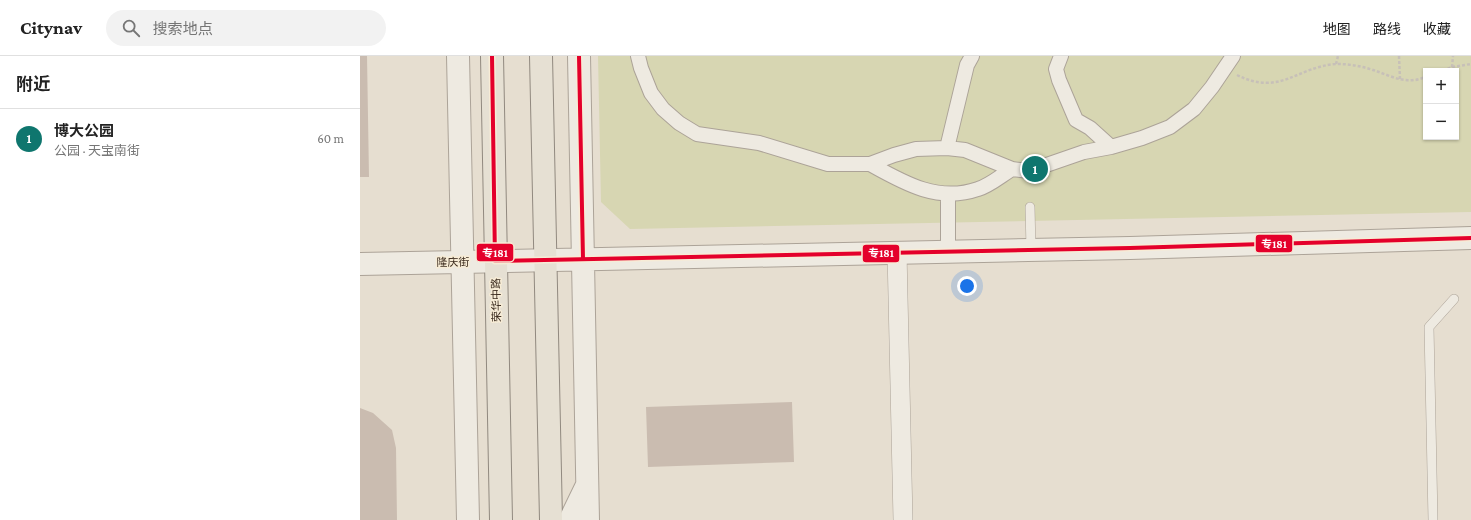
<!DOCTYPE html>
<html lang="zh">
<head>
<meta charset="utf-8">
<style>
  body { margin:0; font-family:"Crimson Pro","Noto Sans SC",serif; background:#f2f2f2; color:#222 }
  .controls { position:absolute; right:12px; top:12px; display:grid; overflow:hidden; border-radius:0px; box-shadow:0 1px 3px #0004 }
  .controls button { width:36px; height:36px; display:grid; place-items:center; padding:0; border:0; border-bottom:1px solid #e0e0e0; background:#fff; color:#222; font:20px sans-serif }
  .you { position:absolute; left:607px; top:230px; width:14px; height:14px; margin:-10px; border:3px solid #fff; border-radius:50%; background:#1a73e8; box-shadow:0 0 0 6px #1a73e833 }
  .badge { display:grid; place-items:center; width:26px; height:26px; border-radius:50%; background:#0f766e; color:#fff; font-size:13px; font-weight:700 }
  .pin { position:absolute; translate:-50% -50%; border:2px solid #fff; box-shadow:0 1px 4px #0006 }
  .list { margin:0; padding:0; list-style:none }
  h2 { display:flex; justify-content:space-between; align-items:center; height:52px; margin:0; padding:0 16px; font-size:17px }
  h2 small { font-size:13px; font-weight:400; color:#767676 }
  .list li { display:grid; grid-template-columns:26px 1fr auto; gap:12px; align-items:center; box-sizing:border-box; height:60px; padding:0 16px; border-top:1px solid #e0e0e0 }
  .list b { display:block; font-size:15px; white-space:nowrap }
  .list p { margin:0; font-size:13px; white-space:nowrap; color:#767676 }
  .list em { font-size:13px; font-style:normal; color:#767676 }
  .icon { flex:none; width:22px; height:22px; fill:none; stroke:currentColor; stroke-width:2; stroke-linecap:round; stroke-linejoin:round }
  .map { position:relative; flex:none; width:1111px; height:464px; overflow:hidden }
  header { display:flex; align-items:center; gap:24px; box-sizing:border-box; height:56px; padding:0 20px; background:#fff; border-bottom:1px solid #e0e0e0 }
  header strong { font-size:19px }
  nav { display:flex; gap:22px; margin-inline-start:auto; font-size:14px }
  .search { width:280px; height:36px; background:#f2f2f2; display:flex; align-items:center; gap:10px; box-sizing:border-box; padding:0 14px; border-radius:22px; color:#767676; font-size:15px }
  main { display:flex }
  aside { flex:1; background:#fff }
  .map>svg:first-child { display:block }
</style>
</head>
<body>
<header>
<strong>Citynav</strong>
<div class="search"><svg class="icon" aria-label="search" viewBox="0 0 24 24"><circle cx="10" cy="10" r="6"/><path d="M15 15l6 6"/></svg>搜索地点</div>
<nav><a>地图</a><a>路线</a><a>收藏</a></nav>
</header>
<main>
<aside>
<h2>附近<small></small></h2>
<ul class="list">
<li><span class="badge">1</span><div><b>博大公园</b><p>公园 · 天宝南街</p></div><em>60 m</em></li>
</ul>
</aside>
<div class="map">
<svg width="1111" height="464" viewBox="0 0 1111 464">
  <rect width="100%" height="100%" fill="#e6ded0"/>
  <path fill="#d7d6b2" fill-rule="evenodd" d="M238,0H1111V156L270,173L241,146ZM1066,15H1096V81H1066Z"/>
  <path fill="#cabcb0" d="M0,0H7L9,121H0Z
    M432,346L434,406L288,411L286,351Z
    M0,352L13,357L32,374L36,392L37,464H0Z"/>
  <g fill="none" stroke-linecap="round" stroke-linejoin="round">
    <defs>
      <path id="service" d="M670,151L671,193
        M1073,464L1069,271L1094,243"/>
      <path id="pedestrian" d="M278,0L281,12L291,37L303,53L319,67L337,78L399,87L468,108H510L534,99L556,93L587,92L605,94L652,113L669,115L724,96L751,91L782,82L810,71L834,53L852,31L873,0
        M701,0L696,13L699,24L716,64L730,72L751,91
        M587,92L607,9L612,0
        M510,108C544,127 578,147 618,133C629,130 642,119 652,113
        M588,138V195"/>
      <path id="minor" d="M537,196L543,464"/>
      <path id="tertiary" d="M98,0L108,464
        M219,0L228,464
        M0,208L770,192L1111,182
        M210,464L226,431"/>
      <path id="primary" d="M132,0L141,464
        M181,0L191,464"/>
    </defs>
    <use href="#service" stroke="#aca398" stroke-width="10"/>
    <use href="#pedestrian" stroke="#aca398" stroke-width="16"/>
    <use href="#minor" stroke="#aca398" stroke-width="20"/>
    <use href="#tertiary" stroke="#aca398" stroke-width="24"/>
    <use href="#primary" stroke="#91897f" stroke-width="24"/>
    <path stroke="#c7c0b8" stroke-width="2.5" stroke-dasharray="3 2" stroke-linecap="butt" d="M1039,0L1040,23
      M976,8L978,0
      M1092,11L1093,0
      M1083,15L1092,11L1111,8
      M877,19C921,41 937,10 977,8C989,8 1001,10 1013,14C1026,18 1040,26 1054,24C1058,24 1062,22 1066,21"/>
    <use href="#service" stroke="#eeeae1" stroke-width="9"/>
    <use href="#pedestrian" stroke="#eeeae1" stroke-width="14"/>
    <use href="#minor" stroke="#eeeae1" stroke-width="19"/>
    <use href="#tertiary" stroke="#eeeae1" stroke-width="22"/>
    <use href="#primary" stroke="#e6e0d3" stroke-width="22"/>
    <defs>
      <path id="bus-1" d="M132,0L135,205L770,192L1111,182
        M219,0L223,203"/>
    </defs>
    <use href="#bus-1" stroke="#f7ecd6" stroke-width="7"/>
    <use href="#bus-1" stroke="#e4002b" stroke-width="4"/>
  </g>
  <g text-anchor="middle" stroke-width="3" stroke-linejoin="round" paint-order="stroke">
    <g font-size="11" fill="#3c2c1f" stroke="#f7ecd6">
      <text transform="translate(93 206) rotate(-1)" y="4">隆庆街</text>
      <text transform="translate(136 244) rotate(-91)" y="4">荣华中路</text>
    </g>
  </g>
  <g stroke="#f7ecd6" stroke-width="1.5">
    <rect x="895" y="178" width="38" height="19" rx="4" fill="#e4002b"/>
    <rect x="116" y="187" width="38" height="19" rx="4" fill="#e4002b"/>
    <rect x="502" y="188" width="38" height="19" rx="4" fill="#e4002b"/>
  </g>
  <g font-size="11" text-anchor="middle" font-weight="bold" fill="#fff">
    <text x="914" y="192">专181</text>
    <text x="135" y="201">专181</text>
    <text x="521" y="201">专181</text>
  </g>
</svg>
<div class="controls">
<button>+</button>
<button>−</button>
</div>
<div class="you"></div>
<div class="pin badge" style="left:675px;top:113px">1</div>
</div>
</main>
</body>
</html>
